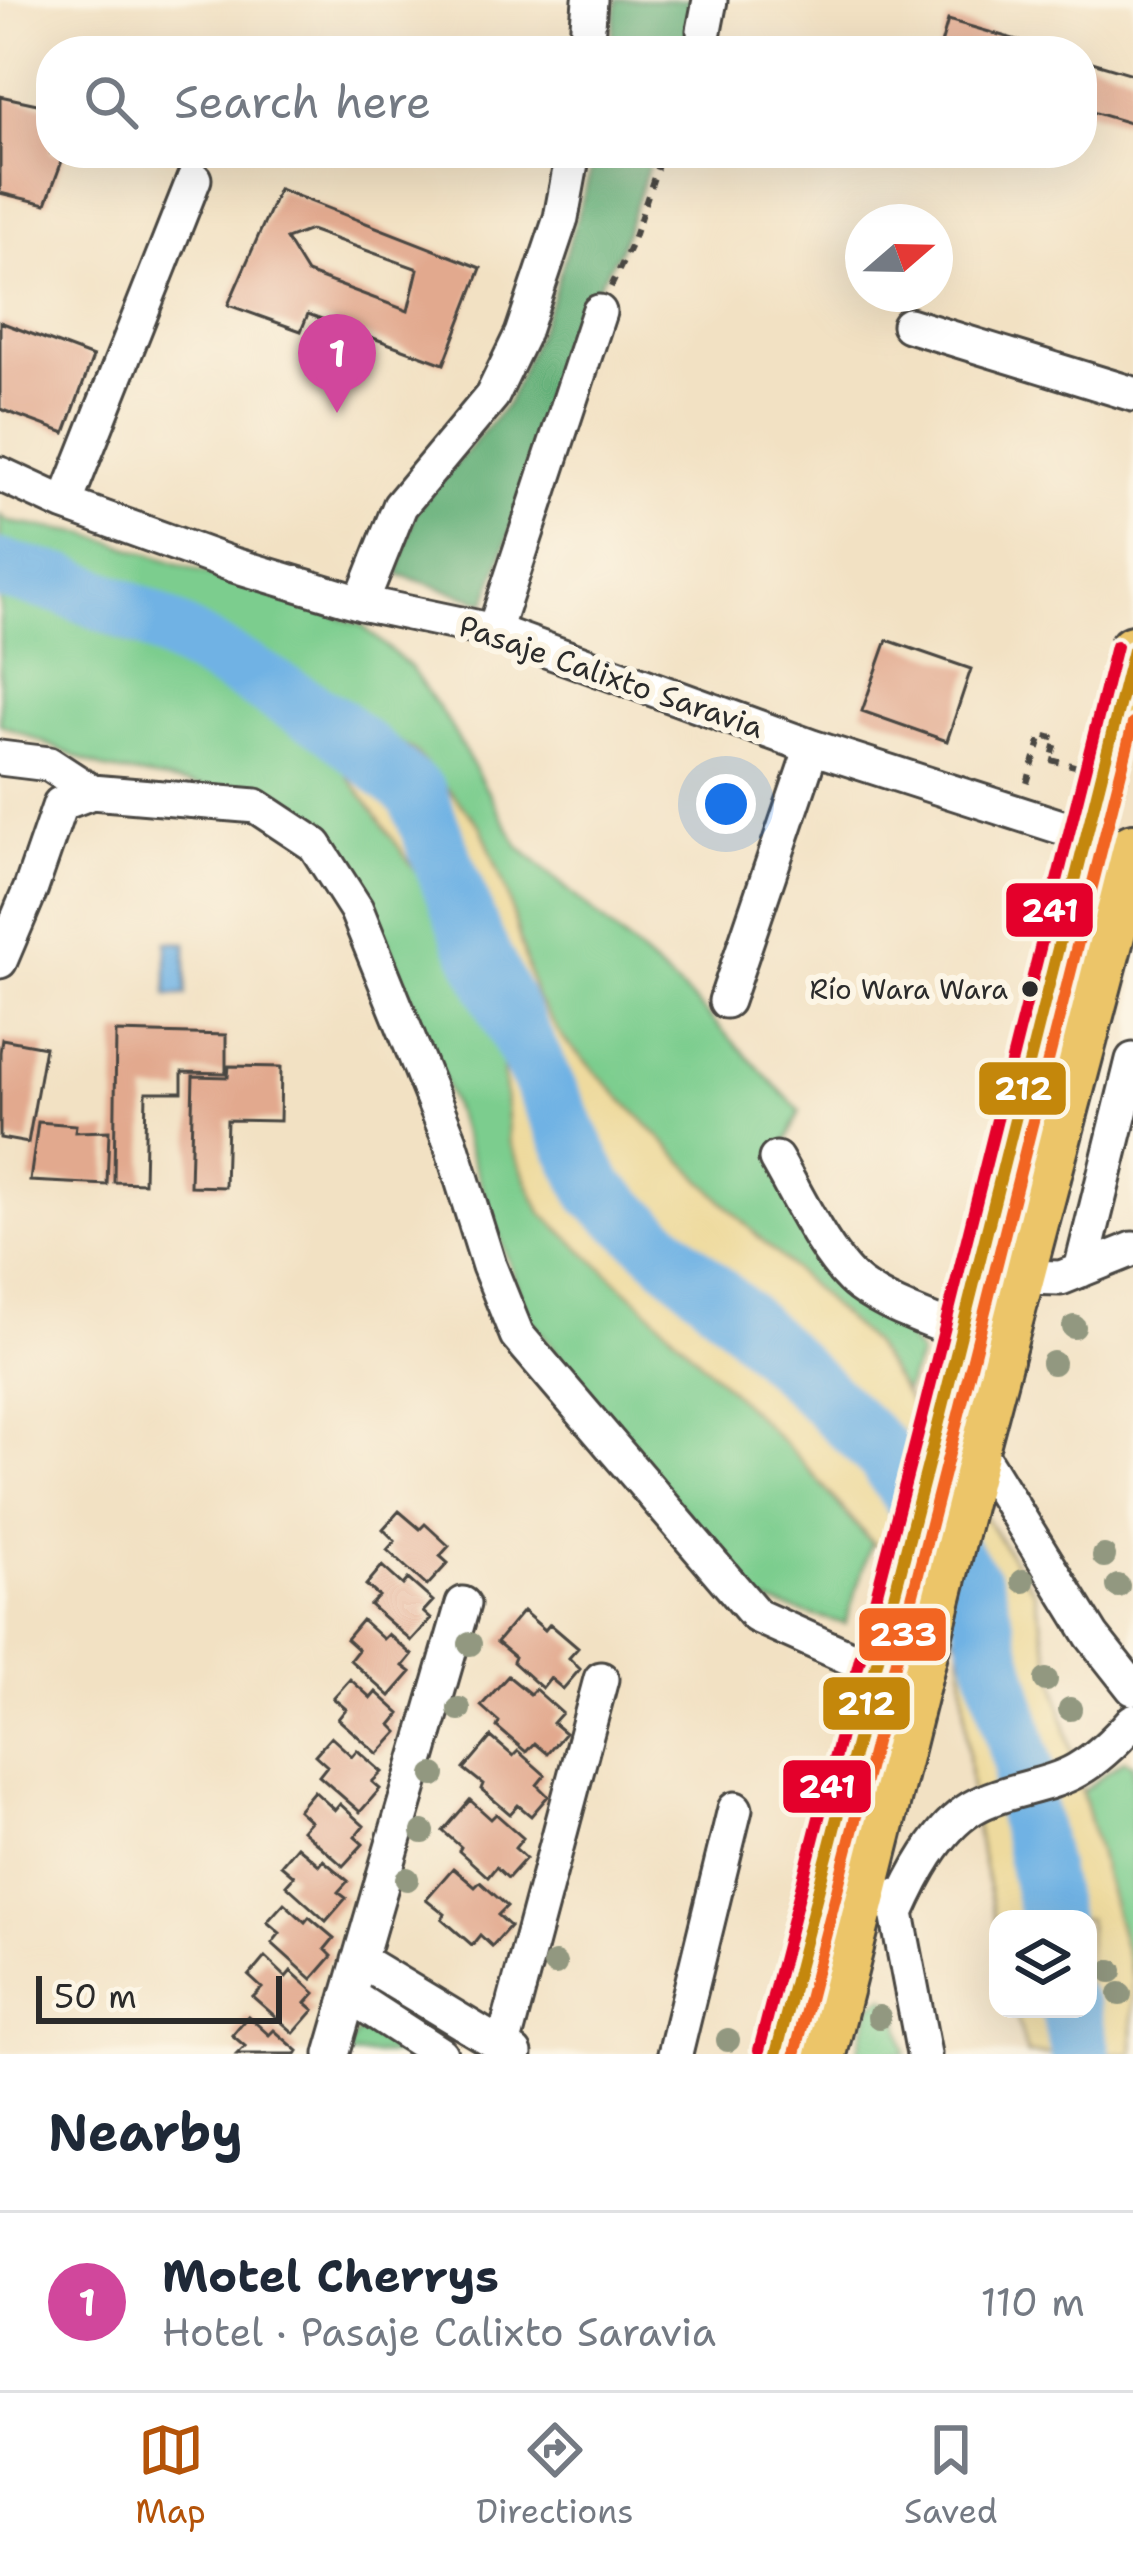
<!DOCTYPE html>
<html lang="en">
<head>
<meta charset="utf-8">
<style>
  body { margin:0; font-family:"Shantell Sans",sans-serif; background:#f2f2f3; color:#1f2937 }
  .controls { position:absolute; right:36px; bottom:36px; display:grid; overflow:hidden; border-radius:24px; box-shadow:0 12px 48px #0002 }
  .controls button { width:108px; height:108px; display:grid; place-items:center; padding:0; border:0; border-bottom:3px solid #e0e1e3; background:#fff; color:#1f2937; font:60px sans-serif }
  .compass { position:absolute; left:845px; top:204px; width:108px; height:108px; border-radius:50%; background:#fff; box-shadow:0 12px 48px #0002; rotate:70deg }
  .scale { position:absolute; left:36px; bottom:30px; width:246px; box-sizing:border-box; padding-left:12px; border:6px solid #2b2b2b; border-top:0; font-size:33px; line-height:42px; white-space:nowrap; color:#2b2b2b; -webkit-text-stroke:9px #fcf5e5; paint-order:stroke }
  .you { position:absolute; left:726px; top:804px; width:42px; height:42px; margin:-30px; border:9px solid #fff; border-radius:50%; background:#1a73e8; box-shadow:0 0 0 18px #1a73e833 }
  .badge { display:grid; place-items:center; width:78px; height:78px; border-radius:50%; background:#b45309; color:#fff; font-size:39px; font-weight:700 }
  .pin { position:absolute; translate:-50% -99px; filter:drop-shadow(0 3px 6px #0008) }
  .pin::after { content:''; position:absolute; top:63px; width:42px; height:36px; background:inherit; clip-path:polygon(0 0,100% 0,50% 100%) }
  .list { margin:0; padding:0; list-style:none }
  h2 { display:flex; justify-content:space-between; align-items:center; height:156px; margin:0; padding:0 48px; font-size:51px }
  h2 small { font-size:39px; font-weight:400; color:#747a83 }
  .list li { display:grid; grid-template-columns:78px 1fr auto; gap:36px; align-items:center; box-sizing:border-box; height:180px; padding:0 48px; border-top:3px solid #e0e1e3 }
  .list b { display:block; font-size:45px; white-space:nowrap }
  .list p { margin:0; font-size:39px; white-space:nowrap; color:#747a83 }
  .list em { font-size:39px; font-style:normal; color:#747a83 }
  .icon { flex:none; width:66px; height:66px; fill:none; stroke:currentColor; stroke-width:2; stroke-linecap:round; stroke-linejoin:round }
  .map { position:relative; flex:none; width:1133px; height:2054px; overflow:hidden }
  .search { position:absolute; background:#fff; box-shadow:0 12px 48px #0002; left:36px; right:36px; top:36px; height:132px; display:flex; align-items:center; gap:30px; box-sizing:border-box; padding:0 42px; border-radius:48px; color:#747a83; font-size:45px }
  .sheet { height:336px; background:#fff }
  nav { display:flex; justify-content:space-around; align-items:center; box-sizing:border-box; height:168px; border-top:3px solid #e0e1e3; background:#fff; font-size:33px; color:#747a83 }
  nav a { display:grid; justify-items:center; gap:6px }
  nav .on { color:#b45309 }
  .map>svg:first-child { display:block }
</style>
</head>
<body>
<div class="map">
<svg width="1133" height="2054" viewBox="0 0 1133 2054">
  <rect width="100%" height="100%" fill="#fcf5e5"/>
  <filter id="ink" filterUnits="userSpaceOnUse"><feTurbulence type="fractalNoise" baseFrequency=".00833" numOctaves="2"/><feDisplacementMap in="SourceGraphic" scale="24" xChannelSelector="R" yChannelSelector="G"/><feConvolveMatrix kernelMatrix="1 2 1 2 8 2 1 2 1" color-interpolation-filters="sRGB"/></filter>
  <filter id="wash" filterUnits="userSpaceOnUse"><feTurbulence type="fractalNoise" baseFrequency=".004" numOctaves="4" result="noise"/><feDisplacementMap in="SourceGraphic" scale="48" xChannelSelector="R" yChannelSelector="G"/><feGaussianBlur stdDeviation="2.7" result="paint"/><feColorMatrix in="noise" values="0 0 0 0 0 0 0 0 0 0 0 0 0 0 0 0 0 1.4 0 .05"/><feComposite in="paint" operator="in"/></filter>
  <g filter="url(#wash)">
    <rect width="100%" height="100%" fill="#f2e1c3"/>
    <path fill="#7ccd8e" stroke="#547c5c" stroke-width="3" d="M0,515L8,522L88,534L360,624L410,667L448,722L519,847L694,1001L800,1111L777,1162L920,1355L904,1392L872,1344L746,1225L564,1040L535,996L507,893L481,827L414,751L214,636L63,571L0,554Z
      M0,598L32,602L269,700L340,765L436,899L475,972L502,1053L509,1141L541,1212L650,1311L798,1457L871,1543L845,1624L755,1599L528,1316L441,1072L366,890L319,829L261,797L105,769L0,724Z
      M1124,1760L1133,1764V1980L1082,1792Z
      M885,1997L897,2012L906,2054H857L871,2005Z
      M374,2022L429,2054H348C353,2037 357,2029 374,2022Z"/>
    <path fill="#65b079" stroke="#486e52" stroke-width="3" d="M617,0H701L689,51H610Z
      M596,153H653L620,250L587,304L486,603L398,574L415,511L507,404L552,299Z"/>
    <path fill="#eeda9e" stroke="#8c8264" stroke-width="3" d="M0,554L63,571L214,636L414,751L481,827L507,893L535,996L564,1040L746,1225L872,1344L1034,1592L1076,1771L1133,1980V2054H1027L1015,2009H1088V1919H998V1935L972,1808L960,1643L798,1457L650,1311L541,1212L509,1141L502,1053L475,972L436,899L340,765L268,700L32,602L0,598Z"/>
    <path fill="#70b2e4" stroke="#4e6e88" stroke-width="3" d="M167,942L186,943V995H167Z"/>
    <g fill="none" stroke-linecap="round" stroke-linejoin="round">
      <path stroke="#70b2e4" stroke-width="60" d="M0,569L64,585L150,620L247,673L335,726L417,795L472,936L596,1191L740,1317L885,1456L974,1588L1024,1768L1022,1789L1050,1919
        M1070,2009L1081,2054"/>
    </g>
    <g id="blocks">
      <path fill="#e2a98e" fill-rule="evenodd" d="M948,20L1051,50V51H939Z
        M1082,59L1133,74V124L1082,109Z
        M0,96L51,107V153H65L46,204L0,193Z
        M279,189L481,268L444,364L308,314L301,331L228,305ZM310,230L418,269L408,311L307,273L286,239Z
        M0,322L93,357L65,433L0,409Z
        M887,640L971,669L947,741L862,711Z
        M116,1032L226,1035V1073L182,1072V1092H146L144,1183L114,1182Z
        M2,1039L45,1047L28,1143L0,1138V1052Z
        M229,1066L281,1067L280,1121L227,1120L225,1187L190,1186L193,1076L228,1077Z
        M38,1122L76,1125L75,1132L109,1131L107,1185L30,1181Z
        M399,1511L420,1529L425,1524L449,1546L440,1556L448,1563L427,1586L387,1550L395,1541L383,1529Z
        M382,1566L403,1585L408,1579L433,1601L423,1612L431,1619L411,1641L370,1605L379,1596L366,1585Z
        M523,1611L545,1630L550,1624L578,1648L569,1658L580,1669L563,1689L550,1678L542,1688L513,1662L515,1657L497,1642Z
        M362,1620L383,1639L388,1634L412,1655L403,1666L411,1672L390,1696L350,1660L358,1650L346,1639Z
        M508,1676L530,1694L535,1689L562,1713L553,1723L565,1733L547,1754L534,1743L526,1752L497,1727L499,1722L481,1706Z
        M350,1679L371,1698L376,1692L400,1714L391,1725L398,1732L378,1754L338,1719L346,1709L333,1698Z
        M331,1737L352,1756L357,1750L382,1772L372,1782L380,1789L360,1812L319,1776L327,1766L315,1755Z
        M491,1737L513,1756L518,1751L545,1775L537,1785L548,1796L531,1816L518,1805L510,1814L481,1789L483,1784L464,1769Z
        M314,1791L335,1810L340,1804L364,1826L355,1837L363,1844L343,1866L302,1830L310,1821L298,1810Z
        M470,1800L491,1819L496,1814L523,1838L515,1848L526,1858L508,1878L496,1867L488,1877L459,1851L461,1847L443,1831Z
        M297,1846L319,1865L323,1860L348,1881L338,1892L346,1898L326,1921L286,1885L294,1876L281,1865Z
        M453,1868L475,1887L480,1882L507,1906L498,1915L510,1926L492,1946L480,1935L472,1945L442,1919L445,1914L426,1899Z
        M284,1903L305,1922L309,1917L334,1938L325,1949L332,1956L312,1979L272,1943L280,1933L267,1922Z
        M265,1957L286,1977L291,1971L315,1993L306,2003L314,2010L294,2033L253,1997L262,1988L249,1976Z
        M248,2016L269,2035L274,2030L298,2051L296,2054H237L245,2046L232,2035Z"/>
    </g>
  </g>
  <g filter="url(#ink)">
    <use href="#blocks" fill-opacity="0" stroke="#494642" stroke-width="3"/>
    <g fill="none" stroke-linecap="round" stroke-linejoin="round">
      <defs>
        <path id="minor" d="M704,31L710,0
          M586,51L590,0
          M909,325L1133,394
          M0,474L65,504L234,565L361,603L494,631L812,747L1086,835
          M65,504L194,179
          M361,603L400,506L492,396L522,334L561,218L573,153
          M494,631L599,312
          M0,758L49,764L92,792
          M0,961L31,888L60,804L92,792L256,806L315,845L356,909L450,1141L489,1266L517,1335L757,1616L875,1669
          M726,1001L812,747
          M776,1159C797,1195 827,1260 859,1285C889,1307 927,1319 961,1333
          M1081,1270L1133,1060
          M1022,1277L1061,1278L1133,1249
          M975,1446L1092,1636L1133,1688
          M890,1896L897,1913L924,2054
          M897,1913C913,1877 937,1829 972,1808C1004,1789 1046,1788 1077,1770C1098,1758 1118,1738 1133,1721
          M359,1960L515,2054
          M349,1995L440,2054
          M332,2054L463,1604
          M501,2054L601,1679
          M675,2054L735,1809"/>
        <path id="highway" d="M776,2054L939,1422L1133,650
          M822,2054L975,1446L1133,848"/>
      </defs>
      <use href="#minor" stroke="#494642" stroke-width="39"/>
      <use href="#highway" stroke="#494642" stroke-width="54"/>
      <path stroke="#494642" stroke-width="6" stroke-dasharray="9 9" stroke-linecap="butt" d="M611,287L632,243L662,153
        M1027,783L1042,735L1057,739L1051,760"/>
      <use href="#minor" stroke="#fff" stroke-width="33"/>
      <use href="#highway" stroke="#ecc569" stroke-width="48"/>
      <path stroke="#494642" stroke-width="6" stroke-dasharray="9 9" stroke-linecap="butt" d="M1051,760L1133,781"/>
      <defs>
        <path id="bus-1" d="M776,2054L939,1422L1133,650"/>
        <path id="bus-2" d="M795,2054L956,1426L1133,724"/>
        <path id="bus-3" d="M759,2050L922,1418L1116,646"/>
      </defs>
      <use href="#bus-1" stroke="#fcf5e5" stroke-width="21"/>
      <use href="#bus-2" stroke="#fcf5e5" stroke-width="21"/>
      <use href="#bus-3" stroke="#fcf5e5" stroke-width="21"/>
      <use href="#bus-1" stroke="#c4870b" stroke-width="12"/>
      <use href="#bus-2" stroke="#f26522" stroke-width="12"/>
      <use href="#bus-3" stroke="#e4002b" stroke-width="12"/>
    </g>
    <g fill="#929880">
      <circle cx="1074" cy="1327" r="12"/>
      <circle cx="1053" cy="1363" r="12"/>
      <circle cx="1104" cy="1556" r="12"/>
      <circle cx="1023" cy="1581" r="12"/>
      <circle cx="1118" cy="1586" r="12"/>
      <circle cx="470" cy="1644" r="12"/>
      <circle cx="1046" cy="1680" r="12"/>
      <circle cx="459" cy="1709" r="12"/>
      <circle cx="1070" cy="1709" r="12"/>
      <circle cx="434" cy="1775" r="12"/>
      <circle cx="423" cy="1832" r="12"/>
      <circle cx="407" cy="1879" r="12"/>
      <circle cx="555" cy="1964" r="12"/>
      <circle cx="1111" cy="1971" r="12"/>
      <circle cx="1120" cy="1994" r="12"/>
      <circle cx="879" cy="2017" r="12"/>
      <circle cx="728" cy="2040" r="12"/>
    </g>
  </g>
  <circle fill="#2b2b2b" stroke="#fcf5e5" stroke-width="4.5" cx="1030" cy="989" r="10"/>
  <g text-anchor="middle" stroke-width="12" stroke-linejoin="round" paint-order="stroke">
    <g font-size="27" fill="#2b2b2b" stroke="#fcf5e5" text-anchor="end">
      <text x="1008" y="999">Río Wara Wara</text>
    </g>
    <g font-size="30" fill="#2b2b2b" stroke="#fcf5e5">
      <text transform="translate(611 677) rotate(19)" y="10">Pasaje Calixto Saravia</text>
    </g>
  </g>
  <g stroke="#fcf5e5" stroke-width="4.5">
    <rect x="1004" y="881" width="91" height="58" rx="12" fill="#e4002b"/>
    <rect x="977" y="1060" width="91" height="57" rx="12" fill="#c4870b"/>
    <rect x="857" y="1606" width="91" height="57" rx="12" fill="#f26522"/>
    <rect x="821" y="1675" width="91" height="57" rx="12" fill="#c4870b"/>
    <rect x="781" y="1758" width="92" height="57" rx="12" fill="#e4002b"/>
  </g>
  <g font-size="33" text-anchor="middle" font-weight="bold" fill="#fff">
    <text x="1050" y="922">241</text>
    <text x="1023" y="1100">212</text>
    <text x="903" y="1646">233</text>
    <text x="866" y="1715">212</text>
    <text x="827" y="1798">241</text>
  </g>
</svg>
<div class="controls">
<button><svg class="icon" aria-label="layers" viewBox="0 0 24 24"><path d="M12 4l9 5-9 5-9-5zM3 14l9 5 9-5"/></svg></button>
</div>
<svg class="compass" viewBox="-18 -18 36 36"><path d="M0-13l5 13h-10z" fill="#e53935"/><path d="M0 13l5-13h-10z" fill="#747a83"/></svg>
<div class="scale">50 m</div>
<div class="you"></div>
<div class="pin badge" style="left:337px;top:413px;background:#d1479c">1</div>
<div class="search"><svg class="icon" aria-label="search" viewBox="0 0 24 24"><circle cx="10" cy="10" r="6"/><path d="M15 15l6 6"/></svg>Search here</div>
</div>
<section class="sheet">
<h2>Nearby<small></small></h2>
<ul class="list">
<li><span class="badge" style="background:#d1479c">1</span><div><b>Motel Cherrys</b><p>Hotel · Pasaje Calixto Saravia</p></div><em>110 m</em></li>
</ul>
</section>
<nav>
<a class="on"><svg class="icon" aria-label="map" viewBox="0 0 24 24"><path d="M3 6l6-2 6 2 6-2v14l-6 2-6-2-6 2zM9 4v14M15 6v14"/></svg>Map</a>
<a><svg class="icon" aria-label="directions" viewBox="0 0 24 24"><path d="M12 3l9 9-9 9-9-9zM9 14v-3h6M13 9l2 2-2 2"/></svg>Directions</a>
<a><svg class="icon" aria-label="saved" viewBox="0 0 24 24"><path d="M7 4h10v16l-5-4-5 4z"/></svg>Saved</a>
</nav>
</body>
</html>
